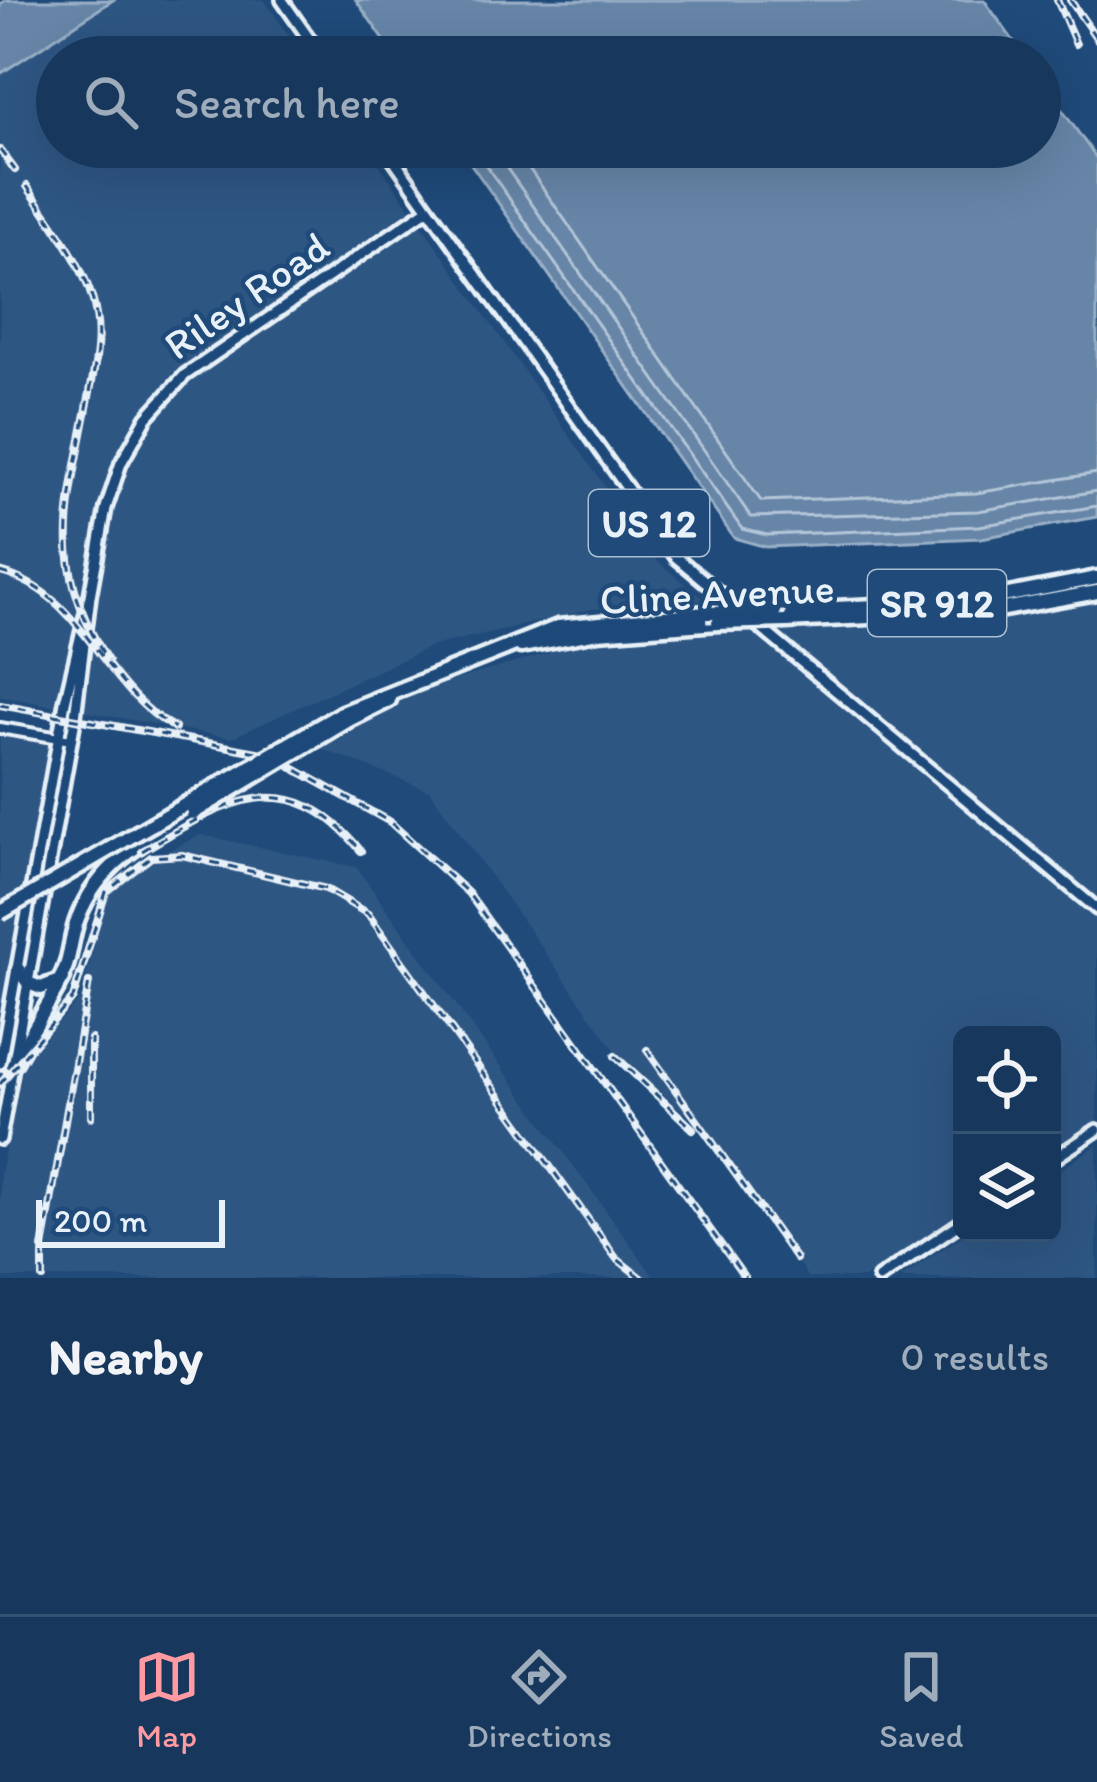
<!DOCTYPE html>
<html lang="en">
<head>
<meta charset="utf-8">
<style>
  body { margin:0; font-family:Itim,sans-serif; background:#244365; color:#f1f3f6 }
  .controls { position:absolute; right:36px; bottom:36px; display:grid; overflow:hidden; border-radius:18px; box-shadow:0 12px 48px #0002 }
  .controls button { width:108px; height:108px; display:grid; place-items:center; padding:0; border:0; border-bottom:3px solid #365272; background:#17385c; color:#f1f3f6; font:60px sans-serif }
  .scale { position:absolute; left:36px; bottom:30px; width:189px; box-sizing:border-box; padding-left:12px; border:6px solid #e8f1f8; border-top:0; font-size:33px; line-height:42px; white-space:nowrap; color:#e8f1f8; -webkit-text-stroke:9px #1f4a7a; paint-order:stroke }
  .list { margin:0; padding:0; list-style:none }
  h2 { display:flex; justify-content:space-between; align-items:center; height:156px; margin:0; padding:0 48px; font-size:51px }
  h2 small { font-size:39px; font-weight:400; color:#9eacbb }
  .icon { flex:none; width:66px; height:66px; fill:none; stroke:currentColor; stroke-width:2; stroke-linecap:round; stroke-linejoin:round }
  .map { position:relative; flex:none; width:1097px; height:1278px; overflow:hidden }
  .search { position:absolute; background:#17385c; box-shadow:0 12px 48px #0002; left:36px; right:36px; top:36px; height:132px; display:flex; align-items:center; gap:30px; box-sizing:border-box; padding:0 42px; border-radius:66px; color:#9eacbb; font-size:45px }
  .sheet { height:336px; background:#17385c }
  nav { display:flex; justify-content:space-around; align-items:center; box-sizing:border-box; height:168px; border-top:3px solid #365272; background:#17385c; font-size:33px; color:#9eacbb }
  nav a { display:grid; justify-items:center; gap:6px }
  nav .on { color:#ff9aa2 }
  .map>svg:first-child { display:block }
</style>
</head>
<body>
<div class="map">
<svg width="1097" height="1278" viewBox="0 0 1097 1278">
  <rect width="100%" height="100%" fill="#1f4a7a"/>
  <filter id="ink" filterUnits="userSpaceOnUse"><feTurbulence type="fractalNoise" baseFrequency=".00833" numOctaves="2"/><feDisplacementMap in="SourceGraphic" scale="24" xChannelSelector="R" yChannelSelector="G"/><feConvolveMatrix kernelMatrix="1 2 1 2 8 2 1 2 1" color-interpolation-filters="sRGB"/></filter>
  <g filter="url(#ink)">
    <path fill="#2e5683" d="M113,0H264L304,57H57V147H367L658,562L706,601L592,609L432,646L231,738L0,696V74Z
      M1097,601V1121L1052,1151V1035H962V1212L864,1278H808L717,1141L620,1057L430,791L320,748L350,725L438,685L577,645L654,635L983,620Z
      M0,734L50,742L0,1035Z
      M201,835L356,867L655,1278H0V1174L24,1062L80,999L109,893L135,866Z
      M1097,1145V1278H900L966,1233H1052V1175Z"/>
    <path fill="#6685a7" stroke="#9ab0c7" stroke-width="3" d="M6,0H113L0,74V4Z
      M356,0H984L1025,57H396Z
      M1040,79L1097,159V517L981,538L766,547L734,538L459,147H1040Z"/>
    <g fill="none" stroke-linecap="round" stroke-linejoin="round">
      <path stroke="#b4c6d8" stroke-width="3" d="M473,147L742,529L767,535L979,526L1097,506
        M492,147L751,517L978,511L1097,491
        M514,147L761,501L976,493L1097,473"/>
      <defs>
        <path id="minor" d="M0,728L71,740"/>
        <path id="major" d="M282,0L322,57
          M385,147L676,557L1097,909
          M0,1063L65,702L90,596
          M0,1139L74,725L90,596L106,508L121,463L147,417L185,375L428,209
          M1052,1160L1097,1130
          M879,1278L962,1222"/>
        <path id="highway" d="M775,611L977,601L1097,578
          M786,621L993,611L1097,592
          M521,646L598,632L718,623
          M342,713L558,627L706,613
          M347,721L389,700
          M18,969L28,983L41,988L59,981C71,963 70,938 78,918C99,863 145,840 193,813
          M13,1065L63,978"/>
      </defs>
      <use href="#minor" stroke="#e8f1f8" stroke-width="16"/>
      <use href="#major" stroke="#e8f1f8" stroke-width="18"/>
      <use href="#highway" stroke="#e8f1f8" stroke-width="21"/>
      <use href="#minor" stroke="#1f4a7a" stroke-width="8"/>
      <use href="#major" stroke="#1f4a7a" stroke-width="9"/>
      <use href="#highway" stroke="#1f4a7a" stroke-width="12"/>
      <defs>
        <path id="rail" d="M1057,0L1076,44
          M1070,0L1097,39
          M0,150L15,170
          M27,186C52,224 89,269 96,315C101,342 94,370 89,397C70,504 45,562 108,661
          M0,572C85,594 102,689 175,728
          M0,705L268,754L390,822L468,893L745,1278
          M142,851C224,802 289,761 361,851
          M647,1050L796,1259
          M615,1056L693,1129
          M0,1084L73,998L106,892L151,857L182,855L326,889L368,914L616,1258L641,1278
          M91,1117V1039
          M43,1278V1248L89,982"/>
      </defs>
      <use href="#rail" stroke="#e8f1f8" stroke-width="8"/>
      <use href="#rail" stroke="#1f4a7a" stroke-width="3" stroke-dasharray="9" stroke-linecap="butt"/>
      <defs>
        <path id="highway-bridge" d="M706,613L775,611
          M718,623L786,621
          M193,813L347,721
          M0,913L342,713"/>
      </defs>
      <use href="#highway-bridge" stroke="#e8f1f8" stroke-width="21" stroke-linecap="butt"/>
      <use href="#highway-bridge" stroke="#1f4a7a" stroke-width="12"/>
    </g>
  </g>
  <g text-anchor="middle" stroke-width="9" stroke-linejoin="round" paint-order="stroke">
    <g fill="#1f4a7a" stroke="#acbfd2" stroke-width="3">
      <rect x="589" y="490" width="120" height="66" rx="9"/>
      <rect x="868" y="570" width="138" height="66" rx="9"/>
    </g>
    <g font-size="39" font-weight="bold" fill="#e8f1f8">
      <text x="649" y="537">US 12</text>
      <text x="937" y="617">SR 912</text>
    </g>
    <g font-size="42" fill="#e8f1f8" stroke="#1f4a7a">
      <text transform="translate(246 295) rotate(-35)" y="15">Riley Road</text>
      <text transform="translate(717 593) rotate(-3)" y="15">Cline Avenue</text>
    </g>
  </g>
</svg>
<div class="controls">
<button><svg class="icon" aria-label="locate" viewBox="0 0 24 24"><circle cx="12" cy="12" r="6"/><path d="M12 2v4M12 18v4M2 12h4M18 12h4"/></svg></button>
<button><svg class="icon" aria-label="layers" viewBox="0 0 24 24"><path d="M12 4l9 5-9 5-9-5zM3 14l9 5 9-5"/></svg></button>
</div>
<div class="scale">200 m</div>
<div class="search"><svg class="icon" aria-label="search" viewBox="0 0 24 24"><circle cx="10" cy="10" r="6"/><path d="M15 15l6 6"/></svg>Search here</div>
</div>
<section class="sheet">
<h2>Nearby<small>0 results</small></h2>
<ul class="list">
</ul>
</section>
<nav>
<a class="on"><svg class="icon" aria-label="map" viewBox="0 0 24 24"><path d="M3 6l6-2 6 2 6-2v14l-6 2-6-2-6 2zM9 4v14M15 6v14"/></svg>Map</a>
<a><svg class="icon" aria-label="directions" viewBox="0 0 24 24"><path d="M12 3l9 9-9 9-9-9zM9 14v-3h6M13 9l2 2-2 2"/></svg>Directions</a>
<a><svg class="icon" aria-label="saved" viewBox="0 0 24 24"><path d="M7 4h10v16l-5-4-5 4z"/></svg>Saved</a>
</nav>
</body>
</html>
